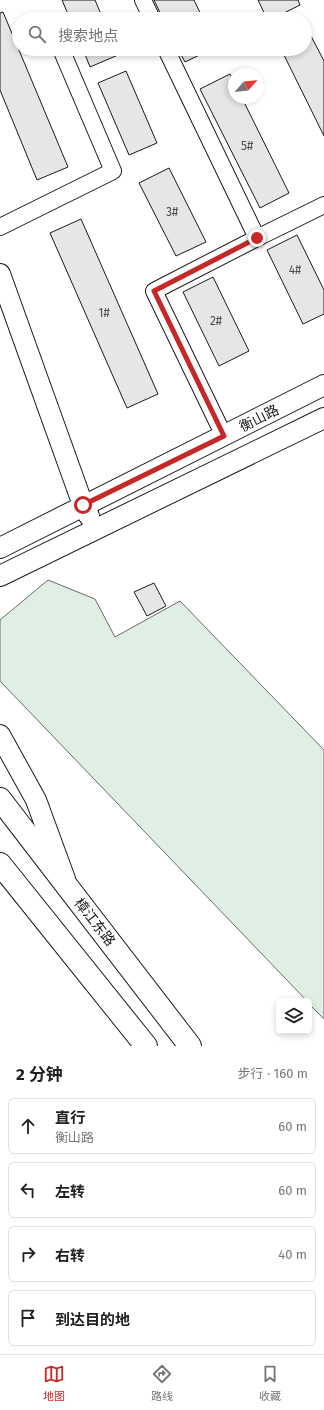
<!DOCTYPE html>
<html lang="zh">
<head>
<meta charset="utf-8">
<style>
  body { margin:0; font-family:"Fira Sans","Noto Sans SC",sans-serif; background:#f2f2f2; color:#202124 }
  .controls { position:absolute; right:12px; bottom:12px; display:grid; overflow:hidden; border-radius:6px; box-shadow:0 2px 6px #0003 }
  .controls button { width:36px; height:36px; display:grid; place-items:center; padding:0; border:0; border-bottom:1px solid #e0e0e0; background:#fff; color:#202124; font:20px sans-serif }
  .compass { position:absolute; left:228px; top:68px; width:36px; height:36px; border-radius:50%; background:#fff; box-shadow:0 2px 6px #0003; rotate:63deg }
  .stop { position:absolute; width:12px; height:12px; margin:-9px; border:3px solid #c62828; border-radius:50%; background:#fff }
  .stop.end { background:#c62828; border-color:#fff; box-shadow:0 1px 4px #0008 }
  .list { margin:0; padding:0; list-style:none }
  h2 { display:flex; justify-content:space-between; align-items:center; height:52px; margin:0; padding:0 16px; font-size:17px }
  h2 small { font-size:13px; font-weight:400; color:#757577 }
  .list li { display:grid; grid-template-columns:26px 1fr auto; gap:12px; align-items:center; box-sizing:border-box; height:56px; margin:0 8px 8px; padding:0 8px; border:1px solid #e0e0e0; border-radius:6px }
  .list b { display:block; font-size:15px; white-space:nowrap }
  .list p { margin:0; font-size:13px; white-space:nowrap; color:#757577 }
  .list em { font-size:13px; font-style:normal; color:#757577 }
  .icon { flex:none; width:22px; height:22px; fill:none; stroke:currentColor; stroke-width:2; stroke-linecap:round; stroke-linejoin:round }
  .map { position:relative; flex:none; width:324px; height:1046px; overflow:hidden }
  .search { position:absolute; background:#fff; box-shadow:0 2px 6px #0003; left:12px; right:12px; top:12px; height:44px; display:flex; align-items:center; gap:10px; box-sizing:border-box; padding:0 14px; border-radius:22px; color:#757577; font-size:15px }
  .sheet { height:308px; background:#fff }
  nav { display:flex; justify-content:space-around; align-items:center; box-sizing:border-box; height:56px; border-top:1px solid #e0e0e0; background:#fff; font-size:11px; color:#757577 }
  nav a { display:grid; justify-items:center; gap:2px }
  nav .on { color:#c62828 }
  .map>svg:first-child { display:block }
</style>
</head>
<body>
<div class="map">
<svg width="324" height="1046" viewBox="0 0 324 1046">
  <rect width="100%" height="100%" fill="#fff"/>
  <path fill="#e0efe3" stroke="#6a6a6a" d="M48,580L95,599L115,637L180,601L324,750V1019L309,1004V1001H307L0,681V620Z"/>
  <path fill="#e6e6e6" stroke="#1a1a1a" d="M62,0H95L103,19H70Z
    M154,0H194L203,19H163Z
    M258,0H298L300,5L272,19H267Z
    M3,12L68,167L37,180L0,90V13Z
    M311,36L324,61V136L282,51L286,49H305V40Z
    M83,49H116L118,55L90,67Z
    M178,49H212L185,62Z
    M126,71L157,143L129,155L98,83Z
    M230,74L234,82V98H242L289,193L260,208L200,89Z
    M169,168L206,242L176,256L139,183Z
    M81,219L158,394L127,408L50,233Z
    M297,235L324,290V314L303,324L267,250Z
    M213,277L249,351L219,366L183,292Z
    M154,583L166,606L147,616L134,592Z"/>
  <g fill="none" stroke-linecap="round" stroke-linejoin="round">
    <defs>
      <path id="minor" d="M143,0L152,19
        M166,49L257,238L324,205
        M0,227L113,171L61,49
        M224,436L154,291L257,238"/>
      <path id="tertiary" d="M0,274L83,505L89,516
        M0,548L324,385
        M0,576L324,418
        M0,735L36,800L65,879"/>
      <path id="primary" d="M0,799L190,1046
        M0,864L146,1046"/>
    </defs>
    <use href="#minor" stroke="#1a1a1a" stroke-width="18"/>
    <use href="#tertiary" stroke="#1a1a1a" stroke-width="22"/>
    <use href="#primary" stroke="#1a1a1a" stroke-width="24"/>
    <use href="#minor" stroke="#fff" stroke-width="16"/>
    <use href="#tertiary" stroke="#fff" stroke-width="20"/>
    <use href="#primary" stroke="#fff" stroke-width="22"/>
  </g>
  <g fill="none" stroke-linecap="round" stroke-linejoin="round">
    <path stroke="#c62828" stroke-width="5" d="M83,505L224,436L154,291L257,238"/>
  </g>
  <g text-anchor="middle" stroke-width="3" stroke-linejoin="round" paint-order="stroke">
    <g font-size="12" fill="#4d4d4d">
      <text x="247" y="150">5#</text>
      <text x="172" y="216">3#</text>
      <text x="295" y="274">4#</text>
      <text x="104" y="317">1#</text>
      <text x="216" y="325">2#</text>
    </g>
    <g font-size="14" fill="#1a1a1a" stroke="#fff">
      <text transform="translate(259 418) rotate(-27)" y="5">衡山路</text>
      <text transform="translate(95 922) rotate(52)" y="5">樟江东路</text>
    </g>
  </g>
</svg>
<div class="controls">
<button><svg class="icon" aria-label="layers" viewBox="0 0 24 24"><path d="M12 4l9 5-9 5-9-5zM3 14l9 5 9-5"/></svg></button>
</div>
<svg class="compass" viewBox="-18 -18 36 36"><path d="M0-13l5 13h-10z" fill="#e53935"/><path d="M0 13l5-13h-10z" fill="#757577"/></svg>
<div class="stop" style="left:83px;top:505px"></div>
<div class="stop end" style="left:257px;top:238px"></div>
<div class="search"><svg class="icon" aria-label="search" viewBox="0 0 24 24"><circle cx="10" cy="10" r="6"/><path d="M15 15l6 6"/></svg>搜索地点</div>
</div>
<section class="sheet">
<h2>2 分钟<small>步行 · 160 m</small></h2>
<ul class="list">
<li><svg class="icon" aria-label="ahead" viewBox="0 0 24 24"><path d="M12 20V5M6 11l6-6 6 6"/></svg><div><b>直行</b><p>衡山路</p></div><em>60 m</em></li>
<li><svg class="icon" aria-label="left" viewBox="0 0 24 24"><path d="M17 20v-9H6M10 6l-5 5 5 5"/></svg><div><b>左转</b></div><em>60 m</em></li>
<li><svg class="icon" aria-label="right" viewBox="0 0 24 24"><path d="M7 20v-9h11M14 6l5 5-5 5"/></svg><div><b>右转</b></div><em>40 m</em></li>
<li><svg class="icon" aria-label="arrive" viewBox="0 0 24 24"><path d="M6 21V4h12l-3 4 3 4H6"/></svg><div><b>到达目的地</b></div></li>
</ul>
</section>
<nav>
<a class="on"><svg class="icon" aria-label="map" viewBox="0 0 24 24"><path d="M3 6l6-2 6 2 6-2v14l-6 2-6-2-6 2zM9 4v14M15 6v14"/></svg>地图</a>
<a><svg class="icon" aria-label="directions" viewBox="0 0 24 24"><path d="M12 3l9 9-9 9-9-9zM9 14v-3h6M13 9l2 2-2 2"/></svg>路线</a>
<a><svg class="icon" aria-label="saved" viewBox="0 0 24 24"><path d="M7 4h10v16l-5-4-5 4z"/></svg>收藏</a>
</nav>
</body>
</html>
